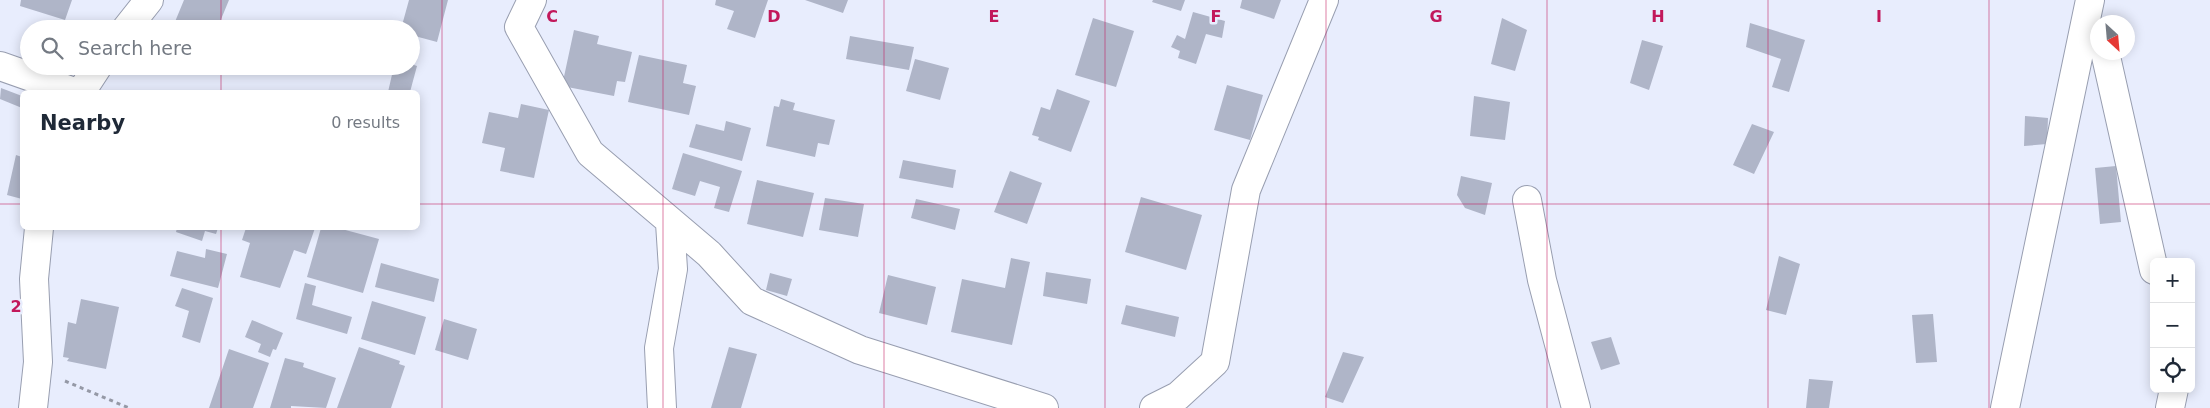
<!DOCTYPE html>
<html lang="en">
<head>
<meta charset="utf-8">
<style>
  body { margin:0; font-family:"DejaVu Sans",sans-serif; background:#f6f6f7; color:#1f2937 }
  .controls { position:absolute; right:15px; bottom:15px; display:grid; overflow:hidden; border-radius:8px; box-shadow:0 2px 12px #0003 }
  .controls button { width:45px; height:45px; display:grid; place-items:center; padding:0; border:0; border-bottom:1px solid #e0e1e3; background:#fff; color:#1f2937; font:25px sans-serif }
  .compass { position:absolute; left:2090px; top:15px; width:45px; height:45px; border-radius:50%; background:#fff; box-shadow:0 2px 12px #0003; rotate:154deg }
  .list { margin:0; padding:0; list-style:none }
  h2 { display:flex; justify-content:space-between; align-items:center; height:65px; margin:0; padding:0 20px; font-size:21px }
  h2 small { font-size:16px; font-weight:400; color:#747a83 }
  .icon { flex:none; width:28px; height:28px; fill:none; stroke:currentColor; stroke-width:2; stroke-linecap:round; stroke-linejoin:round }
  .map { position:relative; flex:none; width:2210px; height:408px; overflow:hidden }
  .search { position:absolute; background:#fff; box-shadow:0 2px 12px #0003; left:20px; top:20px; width:400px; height:55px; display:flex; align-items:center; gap:12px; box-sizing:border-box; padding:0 18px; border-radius:28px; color:#747a83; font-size:19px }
  .panel { position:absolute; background:#fff; box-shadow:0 2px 12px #0003; left:20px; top:90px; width:400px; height:140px; border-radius:8px }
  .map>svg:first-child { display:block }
</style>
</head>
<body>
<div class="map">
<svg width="2210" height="408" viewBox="0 0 2210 408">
  <rect width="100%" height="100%" fill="#e8edfd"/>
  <path fill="#afb5c8" d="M21,0H72L65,20L20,6Z
    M184,0H229L217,29H172Z
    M409,0H448L437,42L411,35V29H401Z
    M716,0H768L755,38L727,29L734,11L715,5Z
    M805,0H848L843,13Z
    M1153,0H1185L1181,11L1152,2Z
    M1242,0H1281L1274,19L1240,8Z
    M1193,12L1225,21L1222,38L1206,34L1196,64L1178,58L1180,51L1171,47L1177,35L1185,39Z
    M1093,18L1134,31L1116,87L1075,75Z
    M1502,18L1527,30L1515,71L1491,64Z
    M1750,23L1805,40L1789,92L1772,87L1781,59L1746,47Z
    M574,30L599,36L597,44L632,52L625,82L617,81L614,96L562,86Z
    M850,36L914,47L909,70L846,59Z
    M1642,40L1663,46L1649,90L1630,83Z
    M639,55L687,65L683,83L696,86L689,115L628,102Z
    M915,59L949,68L940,100L906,91Z
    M411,64L417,66L410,92H388L394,66H411Z
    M1227,85L1263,95L1250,140L1214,130Z
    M1,88L22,96V108L0,99Z
    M1057,89L1090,101L1071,152L1038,140L1039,137L1032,135L1041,107L1050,110Z
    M1474,96L1510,102L1505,140L1470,136Z
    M781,99L795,103L793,110L835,120L829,145L818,143L815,157L766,146L774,106L779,107Z
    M521,104L549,110L534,178L500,171L505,148L482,143L489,112L518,118Z
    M2025,116L2048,118L2047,144L2024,146Z
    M726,121L751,128L742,161L689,147L696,124L724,131Z
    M1752,124L1774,132L1754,174L1733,165Z
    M683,153L742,171L729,212L714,208L720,187L700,181L695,196L672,189Z
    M16,155L22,157V199L7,195Z
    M903,160L956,170L953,188L899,178Z
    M2116,166L2121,222L2100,224L2095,168Z
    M1010,171L1042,183L1027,224L994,212Z
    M1461,176L1492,183L1485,215L1465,208L1457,195Z
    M757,180L814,193L803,237L747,224Z
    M1141,197L1202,215L1186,270L1125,252Z
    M825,198L864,204L858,237L819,230Z
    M916,199L960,209L955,230L911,218Z
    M177,228H218L216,234L205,231L202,241L176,232Z
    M246,228H315L306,254L294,250L280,288L240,277L250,243L242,240Z
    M321,228H338L379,239L363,293L307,277Z
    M206,249L227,254L218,288L170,276L177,251L205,258Z
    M1779,256L1800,264L1786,315L1766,310Z
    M1011,258L1030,262L1012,345L951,332L962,279L1005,288Z
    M381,263L439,279L434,302L375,287Z
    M1046,272L1091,279L1087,304L1043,296Z
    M770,273L792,279L787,296L766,290Z
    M888,275L936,287L927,325L879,313Z
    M305,283L316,286L312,305L352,317L347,334L296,319Z
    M182,288L213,298L200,343L182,337L189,311L175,306Z
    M81,299L119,307L106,369L67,361L69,358L63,357L68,322L76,324Z
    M372,301L426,317L415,355L361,339Z
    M1126,305L1179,317L1175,337L1121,324Z
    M1933,314L1937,362L1916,363L1912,315Z
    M444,319L477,329L468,360L435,350Z
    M252,320L283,333L276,350L273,349L270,357L258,352L261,344L245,337Z
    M1611,337L1620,364L1601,370L1591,342Z
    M359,347L400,361L399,364L405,366L391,408H337Z
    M729,347L757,354L741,408H711Z
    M229,349L269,363L253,408H209Z
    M1343,352L1364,357L1343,403L1325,397Z
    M285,358L304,363L303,367L336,378L326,408L291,406V408H270Z
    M1809,379L1833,381L1829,408H1806Z"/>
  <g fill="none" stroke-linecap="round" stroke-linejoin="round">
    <defs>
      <path id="street" d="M532,0L519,27L590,153L709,254L752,301L860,350L1044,408
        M126,29L149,0
        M2105,52L2154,270
        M0,66L74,92
        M81,92L98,66
        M1527,200L1542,280L1576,408
        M33,408L38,362L34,279L39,228
        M662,408L659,348L673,269L670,223
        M1154,408L1178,396L1215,362L1246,190L1324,0
        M2005,408L2090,0
        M2170,408L2174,389"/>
    </defs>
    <use href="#street" stroke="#989eb0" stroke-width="30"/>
    <path stroke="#9599a6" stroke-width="3" stroke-dasharray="4 4" stroke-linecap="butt" d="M65,381L129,408"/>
    <use href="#street" stroke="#fff" stroke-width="28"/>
  </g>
  <path fill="none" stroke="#c2185b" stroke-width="1" stroke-opacity="0.55" d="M221,0V29M442,0V408M663,0V408M884,0V408M1105,0V408M1326,0V408M1547,0V408M1768,0V408M1989,0V408M221,66V92M0,204H22M418,204H2210M221,228V408"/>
  <g font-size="16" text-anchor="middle" font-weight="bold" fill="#c2185b" stroke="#e8edfd" stroke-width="5" stroke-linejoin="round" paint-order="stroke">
    <text x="552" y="22">C</text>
    <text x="774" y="22">D</text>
    <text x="994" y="22">E</text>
    <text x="1216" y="22">F</text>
    <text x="1436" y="22">G</text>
    <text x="1658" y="22">H</text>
    <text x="1879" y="22">I</text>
    <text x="16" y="312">2</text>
  </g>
</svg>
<div class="controls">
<button>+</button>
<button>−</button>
<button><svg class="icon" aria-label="locate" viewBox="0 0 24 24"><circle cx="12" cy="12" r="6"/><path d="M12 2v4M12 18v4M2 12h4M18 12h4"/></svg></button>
</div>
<svg class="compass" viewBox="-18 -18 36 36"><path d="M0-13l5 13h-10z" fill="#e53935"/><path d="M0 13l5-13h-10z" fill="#747a83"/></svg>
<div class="search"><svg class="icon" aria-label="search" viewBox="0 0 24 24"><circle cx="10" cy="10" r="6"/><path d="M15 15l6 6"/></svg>Search here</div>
<section class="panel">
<h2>Nearby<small>0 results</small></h2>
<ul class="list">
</ul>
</section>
</div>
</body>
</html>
